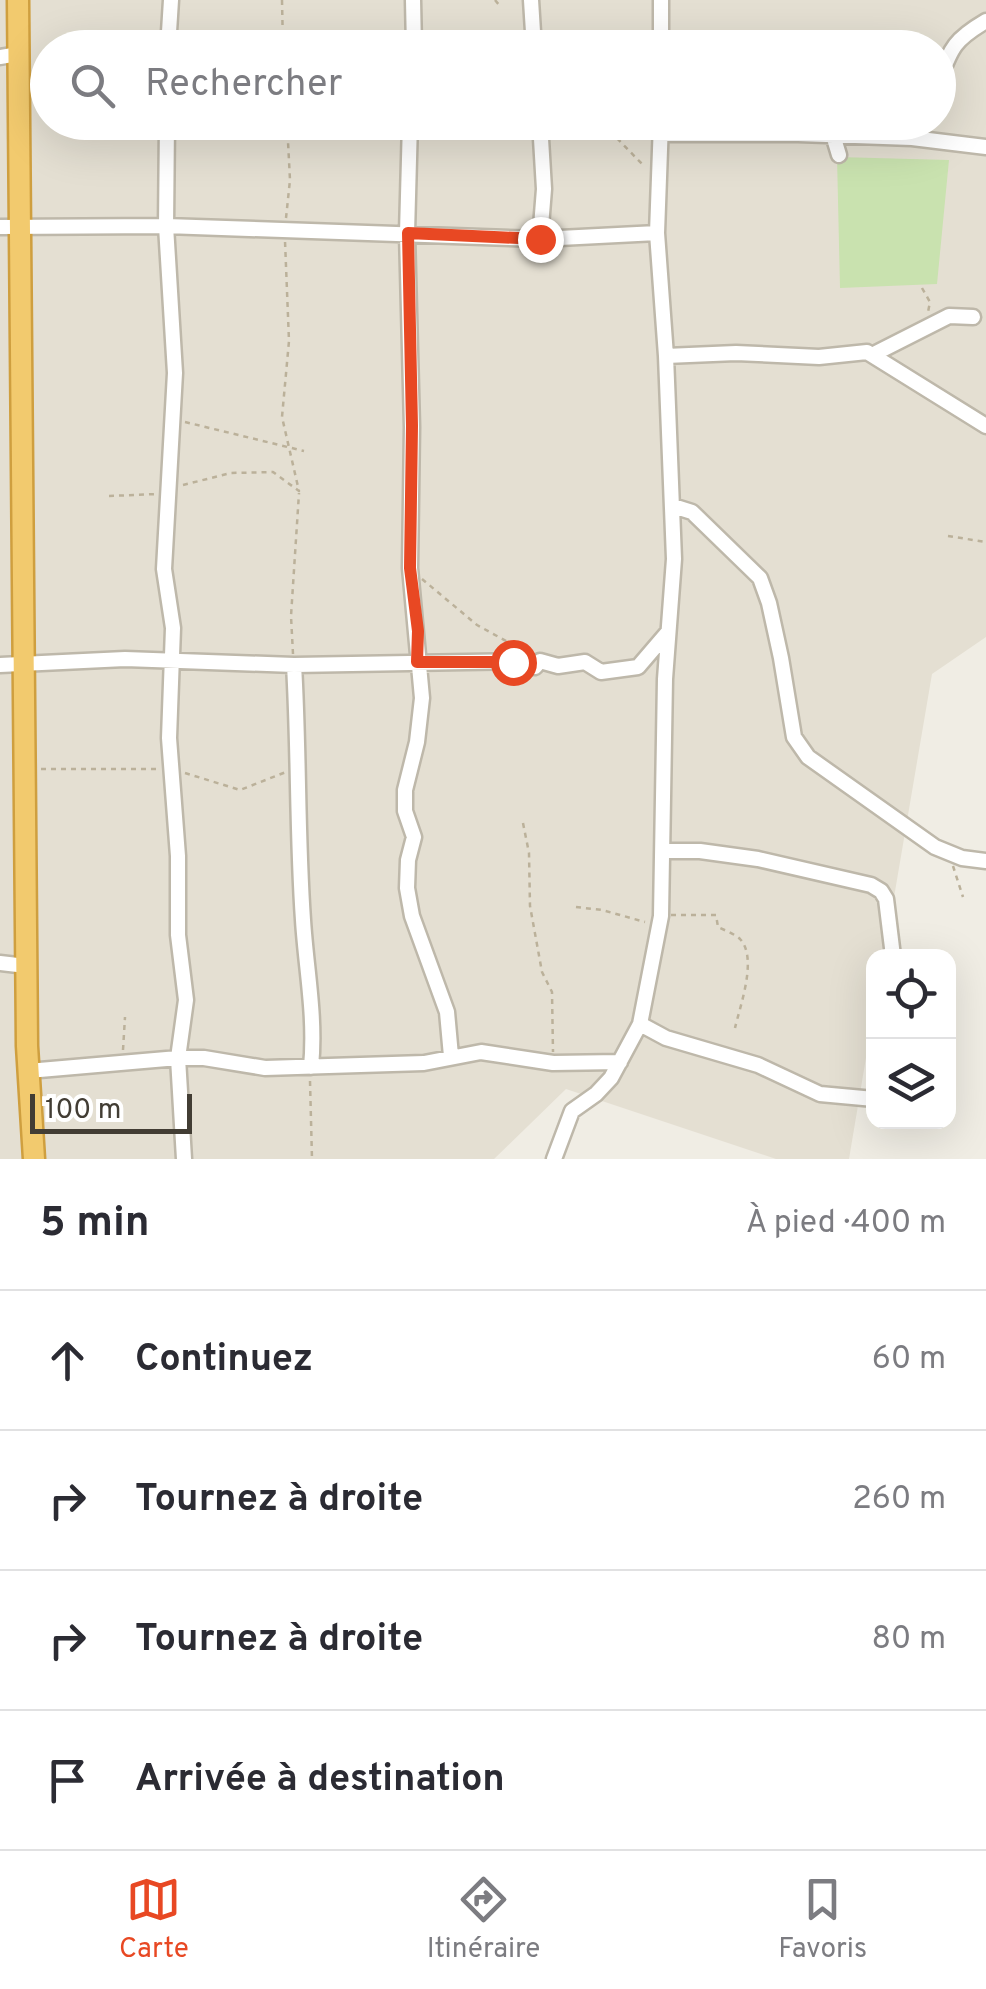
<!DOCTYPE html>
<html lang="fr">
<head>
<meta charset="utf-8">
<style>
  body { margin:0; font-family:Overpass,sans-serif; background:#f2f2f3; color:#2b2b33 }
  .controls { position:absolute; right:30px; bottom:30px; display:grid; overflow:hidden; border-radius:20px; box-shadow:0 10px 40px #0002 }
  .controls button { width:90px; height:90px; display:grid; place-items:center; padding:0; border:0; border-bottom:2px solid #e1e1e2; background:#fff; color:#2b2b33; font:50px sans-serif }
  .scale { position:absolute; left:30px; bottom:25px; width:162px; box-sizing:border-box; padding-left:10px; border:5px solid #423d34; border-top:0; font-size:28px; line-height:35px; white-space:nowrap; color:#423d34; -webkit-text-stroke:8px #fff; paint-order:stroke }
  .stop { position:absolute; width:30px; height:30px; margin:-22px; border:8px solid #e84823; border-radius:50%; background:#fff }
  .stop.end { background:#e84823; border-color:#fff; box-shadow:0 2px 10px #0008 }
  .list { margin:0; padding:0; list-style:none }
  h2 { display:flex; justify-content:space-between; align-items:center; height:130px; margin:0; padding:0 40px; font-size:42px }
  h2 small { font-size:32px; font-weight:400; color:#7c7c81 }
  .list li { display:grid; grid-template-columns:65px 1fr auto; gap:30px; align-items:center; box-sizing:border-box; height:140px; padding:0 40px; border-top:2px solid #e1e1e2 }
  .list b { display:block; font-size:38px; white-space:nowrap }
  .list em { font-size:32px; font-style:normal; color:#7c7c81 }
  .icon { flex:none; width:55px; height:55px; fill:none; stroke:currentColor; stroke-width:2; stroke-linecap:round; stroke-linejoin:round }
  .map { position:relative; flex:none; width:986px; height:1159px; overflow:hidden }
  .search { position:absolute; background:#fff; box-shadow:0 10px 40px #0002; left:30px; right:30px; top:30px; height:110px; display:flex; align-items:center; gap:25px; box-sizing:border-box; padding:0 35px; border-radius:55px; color:#7c7c81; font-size:38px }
  .sheet { height:690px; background:#fff }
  nav { display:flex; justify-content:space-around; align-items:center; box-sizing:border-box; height:140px; border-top:2px solid #e1e1e2; background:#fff; font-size:28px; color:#7c7c81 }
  nav a { display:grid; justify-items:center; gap:5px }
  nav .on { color:#e84823 }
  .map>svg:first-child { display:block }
</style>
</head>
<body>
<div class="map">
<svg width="986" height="1159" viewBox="0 0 986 1159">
  <rect width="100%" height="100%" fill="#f0ede4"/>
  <path fill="#e4dfd2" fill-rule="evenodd" d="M0,0H986V637L932,674L884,956H874L873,1016L849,1159H776L566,1089L494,1159H0ZM48,48H938V122H48Z"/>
  <path fill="#c9e2af" d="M837,157L949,160L937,284L840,288Z"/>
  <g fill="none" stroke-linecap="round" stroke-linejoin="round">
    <defs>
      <path id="minor" d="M413,0L414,48
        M531,0L534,48
        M168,48L171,0
        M661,48V0
        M0,57L18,54
        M938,83C951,49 952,41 986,21
        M410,122L407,233L412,427L410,568L422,698L417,742L405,790V811L414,837L408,860L407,888L412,916L447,1012L451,1056
        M661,134H798L912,138L920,122
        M833,135L839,155
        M912,138L986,147
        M0,227L166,226L540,239L657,233
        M540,239L544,189L540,122
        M874,354L949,316L973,317
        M666,356L736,353L819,357L867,352L986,426
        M673,506L692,512L760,578L769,603L781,658L794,737L808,757L935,847L962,858L986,861
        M0,665L125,659L294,665L526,661L535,667L540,661L558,666L585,662L601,672L638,667L668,632
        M294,665C299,750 297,835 303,920C306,969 316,1017 311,1067
        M664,851H700L758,859L871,885L881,891L886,899L893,956
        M0,963L26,966
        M640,1024L666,1038L758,1065L820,1094L874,1099
        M28,1071L178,1058L186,1000L178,935V856L169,738L173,628L164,569L175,373L166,226L167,122
        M184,1159L178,1058H204L265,1068L424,1063L481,1052L553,1063L620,1062
        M554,1159L572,1111L596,1094L611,1078L640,1024L661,916L665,679L674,559L666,356L657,233L661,122"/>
      <path id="highway" d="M18,0L27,1046L34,1159"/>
    </defs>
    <use href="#minor" stroke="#beb8aa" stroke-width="19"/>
    <use href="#highway" stroke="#cf9f3f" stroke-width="25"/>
    <path stroke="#bbb19a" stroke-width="2.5" stroke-dasharray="5 5" stroke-linecap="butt" d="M282,0L283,48
      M495,0L500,6
      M582,122L608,129L645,167
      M286,218L290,180L287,122
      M922,288L930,302L928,312
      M185,422L304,451
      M183,485L231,473L273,472L299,491L282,417L289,341L285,241
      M109,496L158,494
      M948,536L986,542
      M422,579L477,625L517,647
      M293,654L291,616L299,493
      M41,769H158
      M185,773L240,790L286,772
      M523,823L529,853L530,906L542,972L552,992L553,1052
      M953,866L963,897
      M576,907L602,910L645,922
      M671,915H716L718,927C724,930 735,934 740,939C758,958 740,1006 735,1028
      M123,1050L125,1017
      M310,1081L312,1159"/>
    <use href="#minor" stroke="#fff" stroke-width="14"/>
    <use href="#highway" stroke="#f2ca6e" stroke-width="20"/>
  </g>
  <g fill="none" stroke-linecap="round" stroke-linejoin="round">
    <path stroke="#e84823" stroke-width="12" d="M513,662H417L418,631L410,568L412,426L408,233L540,239"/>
  </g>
</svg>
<div class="controls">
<button><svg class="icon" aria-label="locate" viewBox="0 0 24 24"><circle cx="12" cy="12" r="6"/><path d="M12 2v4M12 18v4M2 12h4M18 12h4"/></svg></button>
<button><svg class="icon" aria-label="layers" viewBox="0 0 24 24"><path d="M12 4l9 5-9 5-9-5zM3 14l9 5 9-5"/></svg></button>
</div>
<div class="scale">100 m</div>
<div class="stop" style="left:513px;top:662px"></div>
<div class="stop end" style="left:540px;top:239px"></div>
<div class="search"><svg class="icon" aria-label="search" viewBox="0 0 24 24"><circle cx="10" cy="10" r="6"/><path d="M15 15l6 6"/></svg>Rechercher</div>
</div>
<section class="sheet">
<h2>5 min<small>À pied · 400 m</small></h2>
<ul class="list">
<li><svg class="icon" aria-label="ahead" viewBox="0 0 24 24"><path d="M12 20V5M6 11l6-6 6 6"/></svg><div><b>Continuez</b></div><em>60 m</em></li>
<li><svg class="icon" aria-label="right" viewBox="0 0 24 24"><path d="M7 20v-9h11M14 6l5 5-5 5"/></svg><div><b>Tournez à droite</b></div><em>260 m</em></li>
<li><svg class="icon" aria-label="right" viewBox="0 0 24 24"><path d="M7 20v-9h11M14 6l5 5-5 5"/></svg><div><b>Tournez à droite</b></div><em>80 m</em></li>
<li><svg class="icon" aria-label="arrive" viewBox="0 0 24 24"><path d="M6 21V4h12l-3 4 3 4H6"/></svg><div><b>Arrivée à destination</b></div></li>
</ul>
</section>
<nav>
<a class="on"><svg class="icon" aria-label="map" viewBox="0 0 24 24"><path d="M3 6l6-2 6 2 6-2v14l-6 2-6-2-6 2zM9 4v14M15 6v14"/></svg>Carte</a>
<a><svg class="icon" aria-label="directions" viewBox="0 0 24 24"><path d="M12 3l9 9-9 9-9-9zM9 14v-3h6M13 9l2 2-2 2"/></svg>Itinéraire</a>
<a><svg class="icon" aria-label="saved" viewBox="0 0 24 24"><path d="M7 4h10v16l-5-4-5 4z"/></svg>Favoris</a>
</nav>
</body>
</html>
